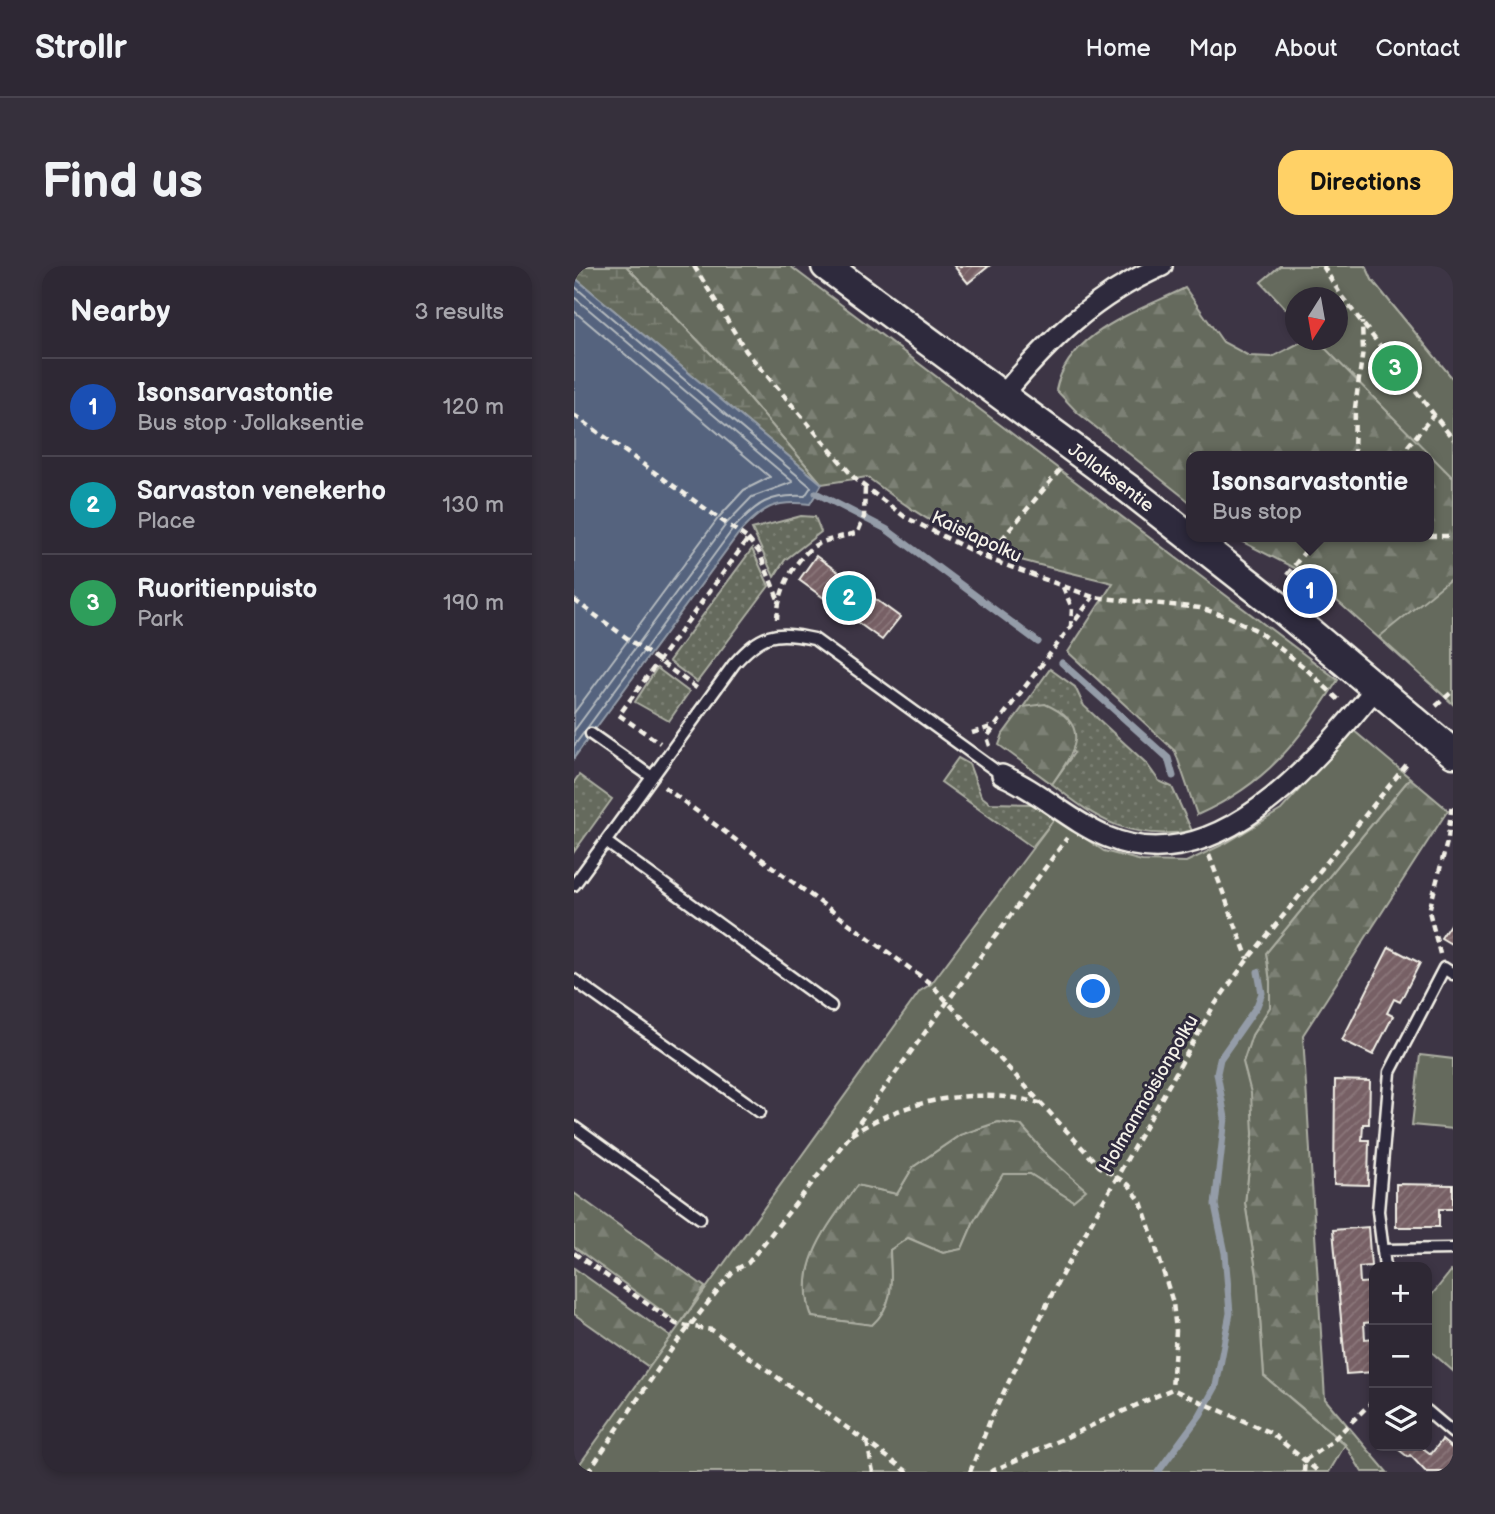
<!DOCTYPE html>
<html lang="en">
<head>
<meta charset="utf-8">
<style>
  body { margin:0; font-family:"Balsamiq Sans",sans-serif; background:#36303c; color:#f1f3f6 }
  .controls { position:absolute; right:21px; bottom:21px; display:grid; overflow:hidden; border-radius:14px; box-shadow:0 4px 10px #0003 }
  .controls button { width:63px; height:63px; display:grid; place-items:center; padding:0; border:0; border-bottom:2px solid #49444f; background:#2e2834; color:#f1f3f6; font:35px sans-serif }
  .compass { position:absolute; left:711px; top:21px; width:63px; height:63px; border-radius:50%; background:#2e2834; box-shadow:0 4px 10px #0003; rotate:191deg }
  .you { position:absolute; left:520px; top:726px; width:24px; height:24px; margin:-18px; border:5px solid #fff; border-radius:50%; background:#1a73e8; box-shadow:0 0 0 10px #1a73e833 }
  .badge { display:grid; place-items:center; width:46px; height:46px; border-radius:50%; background:#ffd166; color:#fff; font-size:23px; font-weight:700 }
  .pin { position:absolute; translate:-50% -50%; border:4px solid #fff; box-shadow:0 2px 7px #0006 }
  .popup { position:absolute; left:612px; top:185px; width:248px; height:91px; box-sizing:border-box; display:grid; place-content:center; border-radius:14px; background:#2e2834; filter:drop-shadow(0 2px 5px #0005); font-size:23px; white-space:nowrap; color:#a7a6ac }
  .popup b { font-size:26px; color:#f1f3f6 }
  .popup::after { content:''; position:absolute; left:50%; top:100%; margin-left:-14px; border:14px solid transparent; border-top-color:#2e2834 }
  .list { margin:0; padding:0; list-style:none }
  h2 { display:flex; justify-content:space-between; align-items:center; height:91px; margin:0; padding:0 28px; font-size:30px }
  h2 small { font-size:23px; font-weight:400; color:#a7a6ac }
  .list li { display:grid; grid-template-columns:46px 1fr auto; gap:21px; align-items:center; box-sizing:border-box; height:98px; padding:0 28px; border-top:2px solid #49444f }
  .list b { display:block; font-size:26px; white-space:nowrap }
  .list p { margin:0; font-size:23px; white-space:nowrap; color:#a7a6ac }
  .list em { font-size:23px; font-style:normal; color:#a7a6ac }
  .icon { flex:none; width:38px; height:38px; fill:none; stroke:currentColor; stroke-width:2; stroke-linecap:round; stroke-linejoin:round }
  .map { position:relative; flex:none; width:879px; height:1206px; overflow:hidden; border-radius:21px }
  header { display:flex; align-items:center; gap:42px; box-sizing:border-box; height:98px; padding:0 35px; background:#2e2834; border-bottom:2px solid #49444f }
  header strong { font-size:33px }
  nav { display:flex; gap:38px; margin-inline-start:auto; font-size:24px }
  .intro { display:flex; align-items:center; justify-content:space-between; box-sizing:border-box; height:168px; padding:0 42px }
  h1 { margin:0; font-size:49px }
  .button { padding:18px 32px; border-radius:21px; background:#ffd166; color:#111; font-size:24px; font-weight:700 }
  main { display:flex; gap:42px; padding:0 42px }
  aside { flex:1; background:#2e2834; border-radius:21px; box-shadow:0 4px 10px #0003 }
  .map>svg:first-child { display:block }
</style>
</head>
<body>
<header>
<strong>Strollr</strong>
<nav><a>Home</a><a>Map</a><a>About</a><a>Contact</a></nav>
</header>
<div class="intro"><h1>Find us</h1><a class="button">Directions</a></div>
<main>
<aside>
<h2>Nearby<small>3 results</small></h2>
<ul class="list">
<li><span class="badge" style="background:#1a4fb4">1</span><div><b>Isonsarvastontie</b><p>Bus stop · Jollaksentie</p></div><em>120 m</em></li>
<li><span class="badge" style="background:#0f9aa8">2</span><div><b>Sarvaston venekerho</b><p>Place</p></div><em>130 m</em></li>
<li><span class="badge" style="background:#2e9e5b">3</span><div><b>Ruoritienpuisto</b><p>Park</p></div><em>190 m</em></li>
</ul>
</aside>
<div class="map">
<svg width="879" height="1206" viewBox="0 0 879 1206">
  <defs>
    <pattern id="grass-dots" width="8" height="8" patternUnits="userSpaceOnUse" patternTransform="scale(1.75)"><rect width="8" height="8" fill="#656a5d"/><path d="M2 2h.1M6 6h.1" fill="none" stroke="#7c8074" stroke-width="1.8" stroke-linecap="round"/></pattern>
    <pattern id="forest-firs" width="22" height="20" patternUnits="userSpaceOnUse" patternTransform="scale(1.75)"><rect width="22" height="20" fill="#656a5d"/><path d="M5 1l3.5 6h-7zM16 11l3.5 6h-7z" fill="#7c8074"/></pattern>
    <pattern id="wetland-marsh" width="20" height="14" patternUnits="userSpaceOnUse" patternTransform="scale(1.75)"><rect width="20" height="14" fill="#656a5d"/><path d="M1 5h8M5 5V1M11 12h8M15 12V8" fill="none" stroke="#7c8074"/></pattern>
    <pattern id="building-hatch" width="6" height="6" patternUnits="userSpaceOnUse" patternTransform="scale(1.75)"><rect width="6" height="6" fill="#776065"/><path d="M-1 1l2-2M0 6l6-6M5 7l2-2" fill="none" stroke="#8b777b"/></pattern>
  </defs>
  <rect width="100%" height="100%" fill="#3d3545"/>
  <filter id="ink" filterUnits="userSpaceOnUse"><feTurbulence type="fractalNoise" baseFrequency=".0143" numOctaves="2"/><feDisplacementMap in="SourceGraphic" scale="14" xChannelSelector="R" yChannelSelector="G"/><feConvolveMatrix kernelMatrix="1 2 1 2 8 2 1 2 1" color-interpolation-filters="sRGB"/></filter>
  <g filter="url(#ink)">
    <path fill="url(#grass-dots)" stroke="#acaea2" stroke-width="2" d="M227,250L241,251L247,266L211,294L200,311L178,263Z
      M178,283L195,320L123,416L95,395Z
      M83,402L115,426L95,455L61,436Z
      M476,403L501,421L510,440L572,497L585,515L598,521L618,565C557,575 524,555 478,518L500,487L449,441Z
      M384,492L395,498L407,530L416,537L462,538L481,552L458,581L367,516Z
      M5,509L38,533L0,586V516Z"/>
    <path fill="url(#forest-firs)" stroke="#acaea2" stroke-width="2" d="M52,0H216L764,414C723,477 693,518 623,549L601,485L494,386L539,317C489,304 435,295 389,272C354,256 324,234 293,211L248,218L138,89Z
      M706,0H792L798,14L879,113V438L734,309L659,271H855V190H617V237L504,147L482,124C494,66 563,46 611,22L649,76L675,90L698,91L731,74H764V32H722L721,52L687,16Z
      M471,438C519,459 501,485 478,518L425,479L429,468L449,441Z
      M836,512L874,544L729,769L751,1133L813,1206H788L771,1178L690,1110L683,1010L671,937L679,868L669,796L678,769L696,741V716L692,687Z
      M424,856L447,859L474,890L513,924L499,935L456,908L400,955L388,983L369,987L334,972L316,984C317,1014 322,1038 298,1059L238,1051C219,998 254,960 283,919L323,928L339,901L386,869Z
      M0,927L131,1021L106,1058L0,981Z
      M0,1002L97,1071L75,1101L0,1048Z"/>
    <path fill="url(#wetland-marsh)" stroke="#acaea2" stroke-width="2" d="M0,0H52L138,89L248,218L0,11Z"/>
    <path fill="#656a5d" stroke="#acaea2" stroke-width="2" fill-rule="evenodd" d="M706,0H792L798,14L879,113V212L743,74H764V32H722L721,52L687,16Z
      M879,311V438L805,371Z
      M779,464L836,512L692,687L696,716V741L678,769L669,796L677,827L679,868L671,937L683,1010L690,1110L771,1179L755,1206H0L346,725L357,718L481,552L530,585L568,595L612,596L652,577L707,544ZM424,856L447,859L474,890L512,924L499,935L456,908H429L400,955L388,983L369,987L334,972L316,984C317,1014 322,1037 298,1059L238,1051C219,999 254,960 283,919L323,928L339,901L386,869Z
      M846,789L879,793V863L838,859Z
      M877,1005L879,1007V1105L853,1082V1035Z"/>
    <path fill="#54647e" stroke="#949ca8" stroke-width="2" d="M0,11L248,218L236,238C200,234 189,241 165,267L0,492Z"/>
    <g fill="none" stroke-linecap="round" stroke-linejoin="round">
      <path stroke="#b4b9be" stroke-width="2" d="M0,20L237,221L231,230C195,228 183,237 159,263L0,480
        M0,31L219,216L178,231L153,257L0,465
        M0,45L196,211L170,224L145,251L0,447"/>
      <path stroke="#949ca8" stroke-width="7" d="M242,227L312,263L464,376
        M488,397L594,492L599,510
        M584,1206L626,1149L642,1120L656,1047L651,987L641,939L651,852L643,807L646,793L683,740L688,727L684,706"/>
    </g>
    <path fill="url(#building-hatch)" stroke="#f4f1e8" stroke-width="2" d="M380,0H415L394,17Z
      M242,290L326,351L308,374L225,314Z
      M879,654V679L867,672Z
      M815,681L846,697L826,736L820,733L813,747L819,750L799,789L768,774Z
      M761,814L796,815L795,858H789L788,874H795L794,919L760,918Z
      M822,918L879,919V943H865V961H822Z
      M794,961L797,1000L785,1001L786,1017L799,1016L800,1056L790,1057L791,1073L800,1072V1106L772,1108L759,964Z
      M868,1174L879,1183V1206H852L836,1189L834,1191L820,1180H846L857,1188Z"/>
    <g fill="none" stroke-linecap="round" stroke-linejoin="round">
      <defs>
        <path id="service" d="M17,468L78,511
          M32,576L257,740
          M0,619L160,398C187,368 200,364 240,373L428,509
          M0,714L186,846
          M0,861L126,952
          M809,984L879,983
          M811,1001L804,945L816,806L870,702L879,708
          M853,1145L879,1167"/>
        <path id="minor" d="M429,129C476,73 520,30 588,0
          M428,509C466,525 495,555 533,571C642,617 741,496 802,422"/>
        <g id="secondary">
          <path id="s1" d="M252,0L556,224L708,343L879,487"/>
        </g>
      </defs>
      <use href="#service" stroke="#f4f1e8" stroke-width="15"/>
      <use href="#minor" stroke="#f4f1e8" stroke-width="24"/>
      <use href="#secondary" stroke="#f4f1e8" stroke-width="33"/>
      <path stroke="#f4f1e8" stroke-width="4.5" stroke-dasharray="7 5" stroke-linecap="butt" d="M120,0L172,85L282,214L331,251L412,292L519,331L626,342L655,351L682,364L730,401L767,436
        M749,0L768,31L879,173
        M0,149L174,273L45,449L86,477
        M780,190L781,142L789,84L788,56
        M826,190L861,147
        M855,270H879
        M174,273L185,286L204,333
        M412,292L486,204
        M713,309L742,271
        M489,321L498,342L497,360
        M0,334L124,423
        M203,353C204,328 216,301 236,283C246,274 270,271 284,266L290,251L291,222
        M862,440L879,425
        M398,467L420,460
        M416,480L413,471L519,331
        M90,521L357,718L525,900L555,919L567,936L577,966L599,1037L602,1065L598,1123
        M635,589L674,693
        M866,688L855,645L874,572L878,536
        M277,869C332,832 405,820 469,838
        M0,987L102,1058L138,1064L334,1206
        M293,1176L299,1206
        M14,1206L100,1080L159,1005L174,997L274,872L493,572
        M396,1206L417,1152L486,1012L639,741L674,693L833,498
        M416,1206L598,1123L697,1167L745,1206
        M730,1206L731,1194L756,1177L800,1134"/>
      <use href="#service" stroke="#2f2a3d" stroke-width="10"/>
      <use href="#minor" stroke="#2f2a3d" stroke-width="19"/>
      <use href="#secondary" stroke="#2f2a3d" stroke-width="28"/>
    </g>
  </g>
  <g text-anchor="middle" stroke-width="6" stroke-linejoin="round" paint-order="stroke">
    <g font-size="19" fill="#f4f1e8" stroke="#2f2a3d">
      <text dy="7" stroke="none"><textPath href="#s1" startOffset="355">Jollaksentie</textPath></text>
      <text transform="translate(403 270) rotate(25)" y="7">Kaislapolku</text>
      <text transform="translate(574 827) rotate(-60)" y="7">Holmanmoisionpolku</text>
    </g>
  </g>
</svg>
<div class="controls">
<button>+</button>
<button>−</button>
<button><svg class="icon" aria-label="layers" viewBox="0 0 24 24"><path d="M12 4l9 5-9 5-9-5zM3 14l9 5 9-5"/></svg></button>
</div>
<svg class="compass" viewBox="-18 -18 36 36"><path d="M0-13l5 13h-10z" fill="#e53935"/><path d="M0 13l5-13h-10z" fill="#a7a6ac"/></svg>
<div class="you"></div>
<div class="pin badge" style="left:736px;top:325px;background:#1a4fb4">1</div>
<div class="popup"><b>Isonsarvastontie</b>Bus stop</div>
<div class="pin badge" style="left:275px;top:332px;background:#0f9aa8">2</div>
<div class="pin badge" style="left:821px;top:102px;background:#2e9e5b">3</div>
</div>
</main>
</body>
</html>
